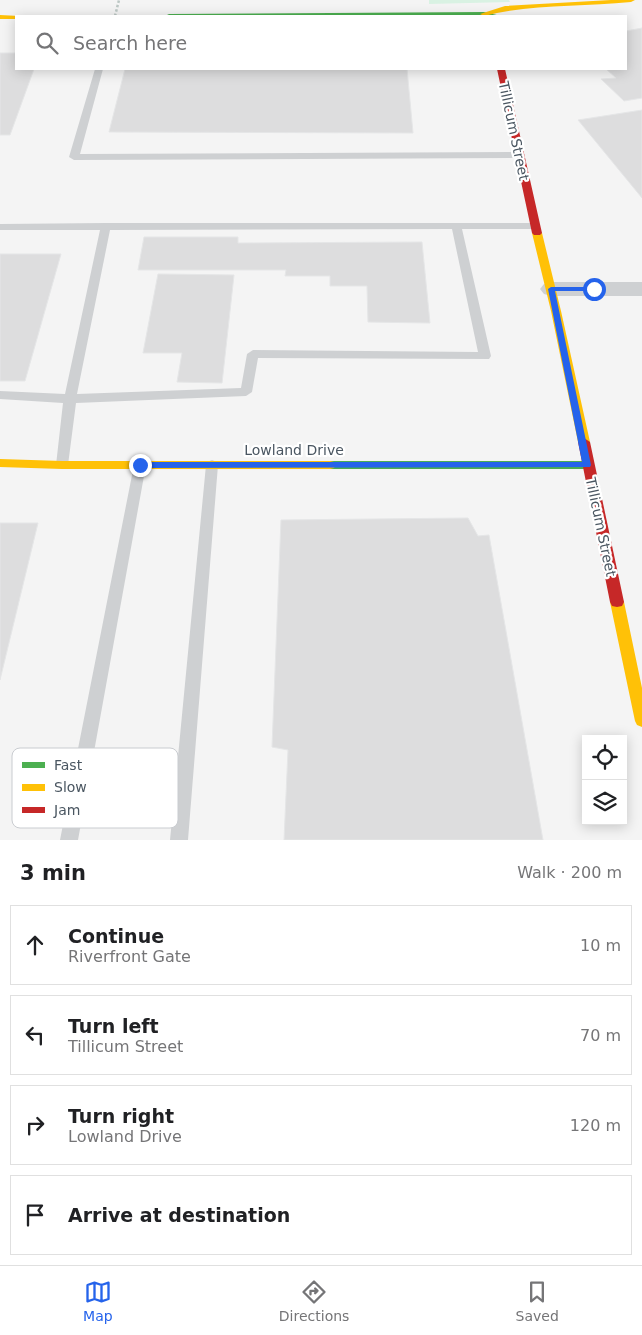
<!DOCTYPE html>
<html lang="en">
<head>
<meta charset="utf-8">
<style>
  body { margin:0; font-family:"DejaVu Sans",sans-serif; background:#f2f2f2; color:#202124 }
  .controls { position:absolute; right:15px; bottom:15px; display:grid; overflow:hidden; border-radius:0px; box-shadow:0 2px 12px #0003 }
  .controls button { width:45px; height:45px; display:grid; place-items:center; padding:0; border:0; border-bottom:1px solid #e0e0e0; background:#fff; color:#202124; font:25px sans-serif }
  .stop { position:absolute; width:15px; height:15px; margin:-11px; border:4px solid #2563eb; border-radius:50%; background:#fff }
  .stop.end { background:#2563eb; border-color:#fff; box-shadow:0 1px 5px #0008 }
  .list { margin:0; padding:0; list-style:none }
  h2 { display:flex; justify-content:space-between; align-items:center; height:65px; margin:0; padding:0 20px; font-size:21px }
  h2 small { font-size:16px; font-weight:400; color:#757577 }
  .list li { display:grid; grid-template-columns:32px 1fr auto; gap:15px; align-items:center; box-sizing:border-box; height:80px; margin:0 10px 10px; padding:0 10px; border:1px solid #e0e0e0; border-radius:0px }
  .list b { display:block; font-size:19px; white-space:nowrap }
  .list p { margin:0; font-size:16px; white-space:nowrap; color:#757577 }
  .list em { font-size:16px; font-style:normal; color:#757577 }
  .icon { flex:none; width:28px; height:28px; fill:none; stroke:currentColor; stroke-width:2; stroke-linecap:round; stroke-linejoin:round }
  .map { position:relative; flex:none; width:642px; height:840px; overflow:hidden }
  .search { position:absolute; background:#fff; box-shadow:0 2px 12px #0003; left:15px; right:15px; top:15px; height:55px; display:flex; align-items:center; gap:12px; box-sizing:border-box; padding:0 18px; border-radius:0px; color:#757577; font-size:19px }
  .sheet { height:425px; background:#fff }
  nav { display:flex; justify-content:space-around; align-items:center; box-sizing:border-box; height:70px; border-top:1px solid #e0e0e0; background:#fff; font-size:14px; color:#757577 }
  nav a { display:grid; justify-items:center; gap:2px }
  nav .on { color:#2563eb }
  .map>svg:first-child { display:block }
</style>
</head>
<body>
<div class="map">
<svg width="642" height="840" viewBox="0 0 642 840">
  <rect width="100%" height="100%" fill="#f4f4f4"/>
  <path fill="#d9f2e3" d="M429,0H509L510,2L429,4Z"/>
  <path fill="#ddddde" stroke="#e5e6e7" d="M642,28V98L624,101L601,79L616,78L606,69H626V31Z
    M0,53H16V69H34L10,135H0Z
    M125,69H407L413,133L109,132Z
    M642,110V198L578,120Z
    M144,237H238V243L422,242L430,323L368,322L367,286H330V276H285L286,270H138Z
    M0,254H61L25,381H0Z
    M158,274L234,275L222,383L177,382L182,353H143Z
    M468,518L478,536L489,535L543,840H284L288,750L272,747L281,520Z
    M0,523H38L0,680Z"/>
  <g fill="none" stroke-linecap="round" stroke-linejoin="round">
    <path stroke="#bcc7c4" stroke-width="2.5" stroke-dasharray="2.5 2" stroke-linecap="butt" d="M115,16L119,0"/>
    <path fill="#ced0d2" fill-rule="evenodd" d="M95,69H103L80,154L519,152L524,155L519,158L74,160L69,157Z
      M106,223H535L540,226L535,229H462L491,356L489,359L258,358L252,392L246,396L76,403L68,465L67,468H57L56,465L63,403L0,399V391L65,394L100,230H0V224ZM452,229L478,352L253,350L247,354L241,388L77,394L110,230Z
      M140,460L145,462L146,465L78,840H60L134,465L135,462Z
      M212,460L217,462L218,465L188,840H170L206,465L207,462Z"/>
    <path fill="#ced0d2" fill-rule="evenodd" d="M551,282H642V296H551L544,294L540,289L544,284Z"/>
    <path fill="#4caf50" fill-rule="evenodd" d="M484,12L501,16H165L169,14Z
      M330,461H587L591,462L593,465L591,468L587,469H330L326,468L324,465L326,462Z"/>
    <path fill="#ffc107" fill-rule="evenodd" d="M611,0H635L631,2C582,7 531,4 484,16L480,14L505,6Z
      M0,15L19,16H16V19H0Z
      M537,230L542,233L561,311L590,442L584,446L578,442L551,311L532,233Z
      M0,459L62,461H330L334,462L336,465L334,468L330,469H62L0,467Z
      M617,597L622,598L624,602L642,688V727L637,725L635,721L610,602L612,598Z"/>
    <path fill="#c62828" fill-rule="evenodd" d="M497,69H505L542,233L540,235H534L532,233Z
      M584,438L590,442L624,602L622,606L617,607L612,606L610,602L578,442Z"/>
  </g>
  <path fill="#2563eb" d="M551,287H594L598,289L594,291H555L591,465L590,467L140,468L136,465L140,462H582L548,289Z"/>
  <g text-anchor="middle" stroke-width="4.5" stroke-linejoin="round" paint-order="stroke">
    <g font-size="14" fill="#4a5661" stroke="#fff">
      <text transform="translate(514 131) rotate(78)" y="5">Tillicum Street</text>
      <text x="294" y="455">Lowland Drive</text>
      <text transform="translate(601 527) rotate(78)" y="5">Tillicum Street</text>
    </g>
  </g>
  <rect x="12" y="748" width="166" height="80" rx="8" fill="#fff" stroke="#c9ccd0" stroke-width="1"/>
  <rect x="22" y="762" width="23" height="6" fill="#4caf50"/>
  <rect x="22" y="784" width="23" height="7" fill="#ffc107"/>
  <rect x="22" y="807" width="23" height="6" fill="#c62828"/>
  <g font-size="14" fill="#4a5661">
    <text x="54" y="770">Fast</text>
    <text x="54" y="792">Slow</text>
    <text x="54" y="815">Jam</text>
  </g>
</svg>
<div class="controls">
<button><svg class="icon" aria-label="locate" viewBox="0 0 24 24"><circle cx="12" cy="12" r="6"/><path d="M12 2v4M12 18v4M2 12h4M18 12h4"/></svg></button>
<button><svg class="icon" aria-label="layers" viewBox="0 0 24 24"><path d="M12 4l9 5-9 5-9-5zM3 14l9 5 9-5"/></svg></button>
</div>
<div class="stop" style="left:594px;top:289px"></div>
<div class="stop end" style="left:140px;top:465px"></div>
<div class="search"><svg class="icon" aria-label="search" viewBox="0 0 24 24"><circle cx="10" cy="10" r="6"/><path d="M15 15l6 6"/></svg>Search here</div>
</div>
<section class="sheet">
<h2>3 min<small>Walk · 200 m</small></h2>
<ul class="list">
<li><svg class="icon" aria-label="ahead" viewBox="0 0 24 24"><path d="M12 20V5M6 11l6-6 6 6"/></svg><div><b>Continue</b><p>Riverfront Gate</p></div><em>10 m</em></li>
<li><svg class="icon" aria-label="left" viewBox="0 0 24 24"><path d="M17 20v-9H6M10 6l-5 5 5 5"/></svg><div><b>Turn left</b><p>Tillicum Street</p></div><em>70 m</em></li>
<li><svg class="icon" aria-label="right" viewBox="0 0 24 24"><path d="M7 20v-9h11M14 6l5 5-5 5"/></svg><div><b>Turn right</b><p>Lowland Drive</p></div><em>120 m</em></li>
<li><svg class="icon" aria-label="arrive" viewBox="0 0 24 24"><path d="M6 21V4h12l-3 4 3 4H6"/></svg><div><b>Arrive at destination</b></div></li>
</ul>
</section>
<nav>
<a class="on"><svg class="icon" aria-label="map" viewBox="0 0 24 24"><path d="M3 6l6-2 6 2 6-2v14l-6 2-6-2-6 2zM9 4v14M15 6v14"/></svg>Map</a>
<a><svg class="icon" aria-label="directions" viewBox="0 0 24 24"><path d="M12 3l9 9-9 9-9-9zM9 14v-3h6M13 9l2 2-2 2"/></svg>Directions</a>
<a><svg class="icon" aria-label="saved" viewBox="0 0 24 24"><path d="M7 4h10v16l-5-4-5 4z"/></svg>Saved</a>
</nav>
</body>
</html>
